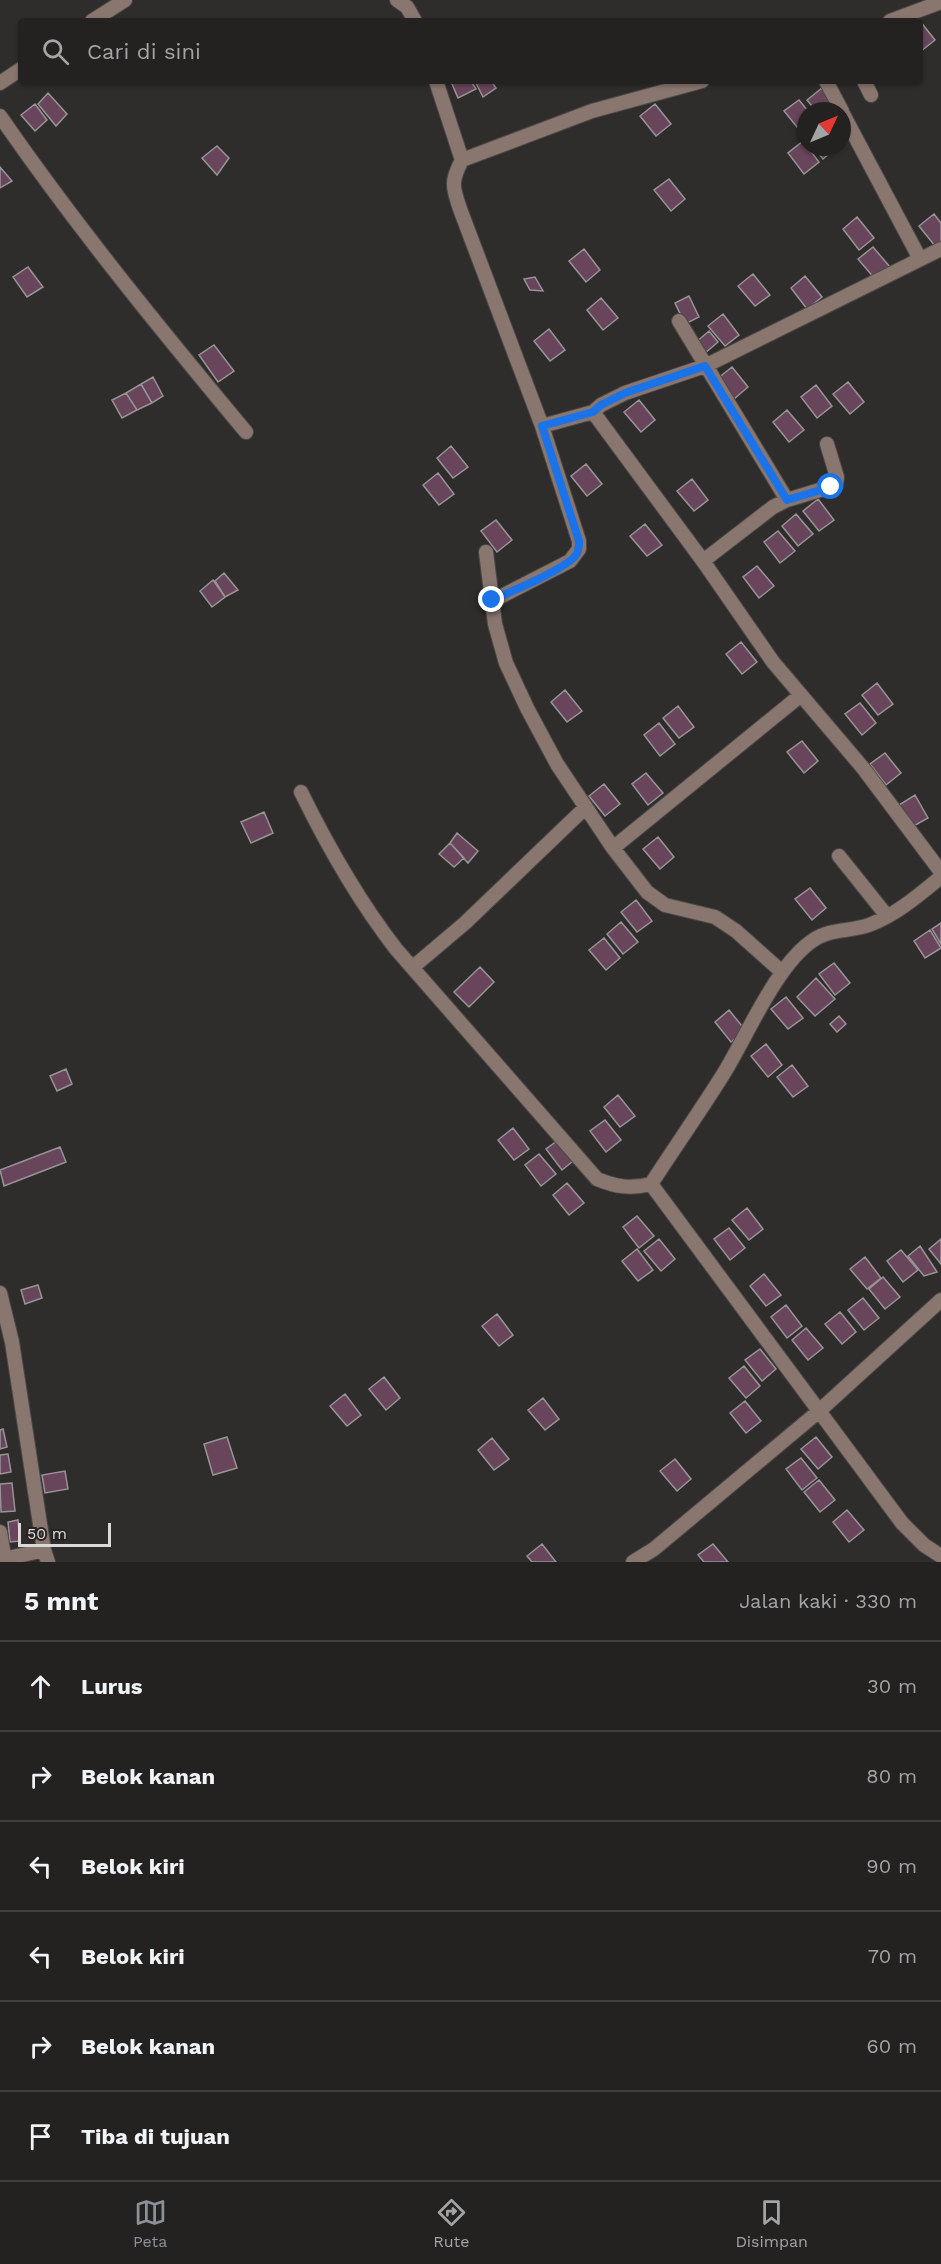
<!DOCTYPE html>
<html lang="id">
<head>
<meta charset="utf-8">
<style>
  body { margin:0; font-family:"Work Sans",sans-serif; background:#2b2a29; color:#f1f3f6 }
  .compass { position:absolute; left:797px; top:102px; width:54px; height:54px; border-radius:50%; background:#232220; box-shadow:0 2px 4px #0004; rotate:46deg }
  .scale { position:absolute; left:18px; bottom:15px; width:93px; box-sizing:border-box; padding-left:6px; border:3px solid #dcdad9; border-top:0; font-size:16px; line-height:21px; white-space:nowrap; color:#dcdad9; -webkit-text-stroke:4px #262322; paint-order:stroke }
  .stop { position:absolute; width:18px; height:18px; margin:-14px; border:4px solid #1a73e8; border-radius:50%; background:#fff }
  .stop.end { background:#1a73e8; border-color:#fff; box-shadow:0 2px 6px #0008 }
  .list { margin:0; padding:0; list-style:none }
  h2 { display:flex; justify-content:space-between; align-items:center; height:78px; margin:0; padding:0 24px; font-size:26px }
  h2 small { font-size:20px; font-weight:400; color:#a3a4a5 }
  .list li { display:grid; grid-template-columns:39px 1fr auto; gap:18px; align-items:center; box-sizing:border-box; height:90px; padding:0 24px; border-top:2px solid #403f3e }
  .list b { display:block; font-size:22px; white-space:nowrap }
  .list em { font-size:20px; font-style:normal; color:#a3a4a5 }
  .icon { flex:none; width:33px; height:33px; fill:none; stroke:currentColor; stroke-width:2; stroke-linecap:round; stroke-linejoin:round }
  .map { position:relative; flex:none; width:941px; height:1562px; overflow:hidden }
  .search { position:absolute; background:#232220; box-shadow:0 2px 4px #0004; left:18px; right:18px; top:18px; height:66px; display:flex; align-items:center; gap:15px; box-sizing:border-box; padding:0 21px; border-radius:6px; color:#a3a4a5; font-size:22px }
  .sheet { height:618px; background:#232220 }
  nav { display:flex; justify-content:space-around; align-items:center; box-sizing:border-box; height:84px; border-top:2px solid #403f3e; background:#232220; font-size:16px; color:#a3a4a5 }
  nav a { display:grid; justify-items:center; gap:3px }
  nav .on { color:#8c9099 }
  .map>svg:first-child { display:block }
</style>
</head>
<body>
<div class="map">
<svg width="941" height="1562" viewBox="0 0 941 1562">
  <rect width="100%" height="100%" fill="#2f2d2b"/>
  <path fill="#69455c" stroke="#979496" stroke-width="1.5" d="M920,21L935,40L920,52Z
    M458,81H471L476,89L458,98L452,84Z
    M475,81H491L496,88L483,97Z
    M822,88L838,109L836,111H816L807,100Z
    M48,93L67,114L56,126L38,104Z
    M799,100L808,111H806V128L801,132L784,111Z
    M35,104L47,120L35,131L21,115Z
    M655,104L671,124L656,136L640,116Z
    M803,141L819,162L804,174L788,153Z
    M217,146L229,158L217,175L202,158Z
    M813,147H837L823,159Z
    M0,167L12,181L0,188Z
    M669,179L685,199L671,211L654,190Z
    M934,214L941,223V241L935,246L919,226Z
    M857,217L874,238L859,250L843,229Z
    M873,247L890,267L875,279L858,259Z
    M584,249L600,270L586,282L569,261Z
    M28,267L43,287L27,297L13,277Z
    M753,274L770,295L755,306L738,286Z
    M805,276L822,297L807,309L791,288Z
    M535,277L543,291L530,290L524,279Z
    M689,296L699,317L685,324L675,303Z
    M601,298L618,318L603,330L587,310Z
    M723,314L739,335L725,346L708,326Z
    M549,329L565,350L550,361L534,341Z
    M709,331L718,342L704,354L695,343Z
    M214,345L234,371L218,382L199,355Z
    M732,367L748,387L734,399L717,379Z
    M153,377L163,396L152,403L141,384Z
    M848,382L864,402L850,414L833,394Z
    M141,384L152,403L137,410L126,393Z
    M816,385L832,406L817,418L801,397Z
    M126,393L137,410L122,418L112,400Z
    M639,400L655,420L641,432L624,412Z
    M787,410L804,430L789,442L773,422Z
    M451,446L468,467L453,478L437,458Z
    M586,464L602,484L587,496L571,476Z
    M438,473L454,494L439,505L423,485Z
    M692,479L708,500L694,511L677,491Z
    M818,499L834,520L819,531L803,511Z
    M796,514L813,534L798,546L782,526Z
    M496,520L512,540L497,552L481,531Z
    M645,524L662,545L647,556L630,536Z
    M778,531L795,551L780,563L764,542Z
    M757,566L774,586L759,598L743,577Z
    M224,573L238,590L225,597L215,581Z
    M213,580L225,597L212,607L200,591Z
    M741,642L757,662L742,674L726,654Z
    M877,683L893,704L878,715L862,695Z
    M565,690L582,711L567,722L551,702Z
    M860,703L876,723L862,735L845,714Z
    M678,706L694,727L679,738L663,718Z
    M659,723L675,744L660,756L644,735Z
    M802,741L818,761L804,773L787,752Z
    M885,753L901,773L886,785L870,764Z
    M646,773L663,793L648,805L632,784Z
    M604,784L620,804L605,816L589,796Z
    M915,795L928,818L912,827L899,805Z
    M264,812L273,833L251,843L241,822Z
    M457,833L478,851L468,863L450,843Z
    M658,837L674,857L660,869L643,849Z
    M450,843L464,858L454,867L439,854Z
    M810,888L826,908L812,920L795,899Z
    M636,900L652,921L637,932L621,912Z
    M621,922L638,942L623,954L607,934Z
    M941,923V944L932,929Z
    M930,930L941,948L925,958L914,941Z
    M604,938L620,958L606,970L589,950Z
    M834,963L850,983L835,995L819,974Z
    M480,967L494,982L469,1007L454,992Z
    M816,978L835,999L815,1016L797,997Z
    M786,997L803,1018L788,1029L771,1009Z
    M729,1010L746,1031L731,1042L715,1022Z
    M839,1016L846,1024L837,1032L830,1024Z
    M766,1044L782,1065L768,1077L751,1056Z
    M792,1065L808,1086L793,1097L777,1077Z
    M66,1069L72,1084L57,1091L50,1076Z
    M618,1095L635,1116L620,1127L604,1107Z
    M605,1120L621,1140L606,1152L590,1131Z
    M513,1128L529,1149L514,1160L498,1140Z
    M561,1138L577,1158L562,1170L546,1149Z
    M60,1147L66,1162L4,1186L0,1170Z
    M539,1154L556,1174L541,1186L525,1165Z
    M567,1183L584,1203L569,1215L553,1195Z
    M747,1208L763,1229L749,1240L732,1220Z
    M637,1216L654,1236L639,1248L623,1227Z
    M729,1228L745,1248L730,1260L714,1239Z
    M659,1239L675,1259L661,1271L644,1251Z
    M941,1239V1264L929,1249Z
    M920,1246L937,1272L924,1276L908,1256Z
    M637,1249L653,1270L638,1281L622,1261Z
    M901,1250L918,1270L903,1282L887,1261Z
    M865,1257L881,1278L867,1289L850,1269Z
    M764,1274L781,1295L766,1306L750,1286Z
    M883,1277L900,1297L885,1309L869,1289Z
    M38,1285L42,1298L25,1304L21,1290Z
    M863,1298L879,1318L864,1330L848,1310Z
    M786,1305L802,1326L787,1338L771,1317Z
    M840,1312L856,1332L842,1344L825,1324Z
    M497,1314L513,1335L499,1346L482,1326Z
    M806,1328L823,1348L808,1360L792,1340Z
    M760,1349L776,1369L762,1381L745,1360Z
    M744,1366L760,1386L746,1398L729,1378Z
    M384,1377L400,1398L386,1410L369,1389Z
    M345,1394L361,1415L347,1426L330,1406Z
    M543,1398L559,1419L545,1430L528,1410Z
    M745,1401L761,1421L746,1433L730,1413Z
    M3,1429L7,1447L0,1449V1430Z
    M227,1437L237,1468L213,1475L204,1444Z
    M816,1437L832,1457L818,1469L801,1449Z
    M492,1438L509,1459L494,1470L478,1450Z
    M8,1454L11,1472L0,1474V1455Z
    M801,1458L817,1478L802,1490L786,1469Z
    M675,1459L691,1479L677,1491L660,1471Z
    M65,1471L68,1489L45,1493L42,1475Z
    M819,1480L835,1500L820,1512L804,1492Z
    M12,1483L15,1511L1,1512L0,1484Z
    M847,1510L864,1530L849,1542L833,1522Z
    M18,1520L20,1541L10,1542L8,1522Z
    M542,1544L556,1562H532L527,1556Z
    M713,1544L728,1562H704L698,1555Z"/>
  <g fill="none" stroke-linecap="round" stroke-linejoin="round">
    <defs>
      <path id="minor" d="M397,0L407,7L415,21
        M92,21L125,0
        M890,21L941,2
        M436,81L462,160
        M826,81L842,111
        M864,81L871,95
        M0,83L21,69
        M842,112L920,259
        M0,116C76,226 161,330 246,432
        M941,249L705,366L625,393L601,405L593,412L703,561L773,662L863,768L941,872
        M679,321L787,500
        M542,426L593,412
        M486,552L495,624L506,663L527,708L557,764L613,848L647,892L665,905L715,917L736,931L782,972
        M703,561L773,507L787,500L836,485L837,477L827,444
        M492,601L570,561L579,549V541L542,426L460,209C452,186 451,181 462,160L592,111L702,81
        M301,792C328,847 358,900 396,949L597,1179C616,1187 631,1189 651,1184C675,1147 701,1110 724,1073C748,1034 776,966 812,941C830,928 849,932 869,925C896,915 919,895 941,877
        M613,848L801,695
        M839,856L887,916
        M413,967L465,923L586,807
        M651,1184L902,1523L924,1545L941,1556
        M0,1293L12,1342L44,1550L48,1562
        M0,1532L5,1562
        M0,1560L44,1550
        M633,1562L654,1549L818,1412L941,1300"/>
    </defs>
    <use href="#minor" stroke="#4b4947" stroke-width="16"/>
    <use href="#minor" stroke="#89766f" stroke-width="14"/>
  </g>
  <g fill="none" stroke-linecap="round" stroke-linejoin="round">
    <path stroke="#1a73e8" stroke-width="8" d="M492,600C510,592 566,569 576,555C579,551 579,546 579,541L542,426L593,412L601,405L625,393L705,366L787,500L831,487"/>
  </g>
</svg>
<svg class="compass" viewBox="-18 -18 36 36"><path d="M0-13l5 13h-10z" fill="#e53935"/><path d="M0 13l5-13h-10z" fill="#a3a4a5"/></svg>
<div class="scale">50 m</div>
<div class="stop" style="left:831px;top:487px"></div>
<div class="stop end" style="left:492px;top:600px"></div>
<div class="search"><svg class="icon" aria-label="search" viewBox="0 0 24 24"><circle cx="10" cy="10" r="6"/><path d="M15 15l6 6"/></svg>Cari di sini</div>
</div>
<section class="sheet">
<h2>5 mnt<small>Jalan kaki · 330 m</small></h2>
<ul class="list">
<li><svg class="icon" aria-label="ahead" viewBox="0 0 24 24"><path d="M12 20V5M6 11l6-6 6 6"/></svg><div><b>Lurus</b></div><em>30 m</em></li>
<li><svg class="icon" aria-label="right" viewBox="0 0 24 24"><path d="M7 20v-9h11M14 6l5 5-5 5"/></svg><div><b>Belok kanan</b></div><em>80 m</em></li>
<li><svg class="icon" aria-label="left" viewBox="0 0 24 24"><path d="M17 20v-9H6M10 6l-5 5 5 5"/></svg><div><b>Belok kiri</b></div><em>90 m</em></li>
<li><svg class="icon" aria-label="left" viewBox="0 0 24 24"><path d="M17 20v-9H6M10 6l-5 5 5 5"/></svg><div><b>Belok kiri</b></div><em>70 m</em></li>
<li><svg class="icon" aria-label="right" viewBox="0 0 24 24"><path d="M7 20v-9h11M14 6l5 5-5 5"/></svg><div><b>Belok kanan</b></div><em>60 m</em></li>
<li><svg class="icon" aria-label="arrive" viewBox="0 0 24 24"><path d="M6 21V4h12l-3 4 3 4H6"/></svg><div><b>Tiba di tujuan</b></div></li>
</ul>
</section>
<nav>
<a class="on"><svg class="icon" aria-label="map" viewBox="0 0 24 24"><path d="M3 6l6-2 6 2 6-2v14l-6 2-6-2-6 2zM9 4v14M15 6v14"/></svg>Peta</a>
<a><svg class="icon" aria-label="directions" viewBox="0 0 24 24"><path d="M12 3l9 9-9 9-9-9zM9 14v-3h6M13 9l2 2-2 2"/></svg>Rute</a>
<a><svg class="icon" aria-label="saved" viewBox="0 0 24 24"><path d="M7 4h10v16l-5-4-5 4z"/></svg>Disimpan</a>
</nav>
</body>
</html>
